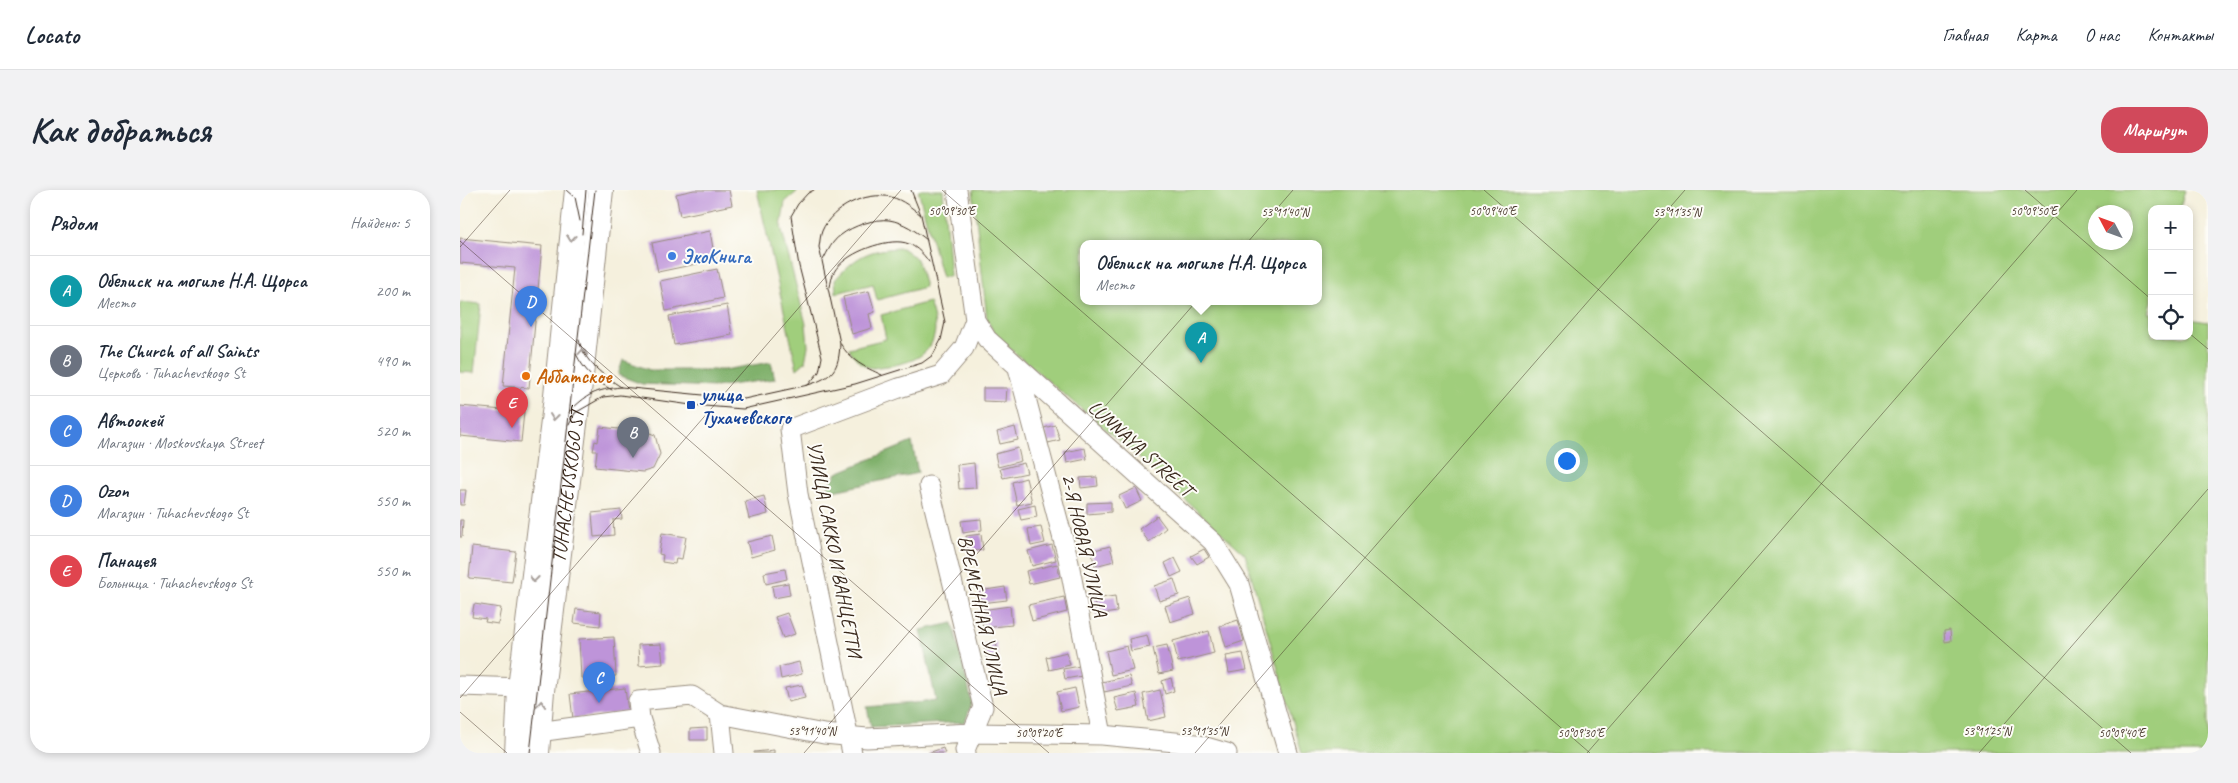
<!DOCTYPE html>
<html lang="ru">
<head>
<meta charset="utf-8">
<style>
  body { margin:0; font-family:Caveat,sans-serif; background:#f2f2f3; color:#1f2937 }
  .controls { position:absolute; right:15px; top:15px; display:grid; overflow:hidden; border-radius:10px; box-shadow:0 2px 8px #0003 }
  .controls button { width:45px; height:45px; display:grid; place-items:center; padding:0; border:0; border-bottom:1px solid #e0e1e3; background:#fff; color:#1f2937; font:25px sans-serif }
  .compass { position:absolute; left:1628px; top:15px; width:45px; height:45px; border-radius:50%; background:#fff; box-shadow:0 2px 8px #0003; rotate:311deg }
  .you { position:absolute; left:1106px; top:270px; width:18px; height:18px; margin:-12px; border:4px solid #fff; border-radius:50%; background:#1a73e8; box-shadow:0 0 0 8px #1a73e833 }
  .badge { display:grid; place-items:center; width:32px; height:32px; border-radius:50%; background:#d1495b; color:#fff; font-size:16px; font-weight:700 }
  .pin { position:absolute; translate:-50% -41px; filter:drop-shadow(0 1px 2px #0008) }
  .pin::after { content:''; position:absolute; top:26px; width:18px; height:15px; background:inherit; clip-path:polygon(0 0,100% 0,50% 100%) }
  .popup { position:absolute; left:620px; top:50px; width:242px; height:65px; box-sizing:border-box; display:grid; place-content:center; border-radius:10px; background:#fff; filter:drop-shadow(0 1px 4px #0005); font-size:16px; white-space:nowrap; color:#747a83 }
  .popup b { font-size:19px; color:#1f2937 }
  .popup::after { content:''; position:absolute; left:50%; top:100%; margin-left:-10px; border:10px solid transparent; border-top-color:#fff }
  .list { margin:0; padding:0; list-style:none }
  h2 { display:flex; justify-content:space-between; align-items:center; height:65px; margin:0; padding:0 20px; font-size:21px }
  h2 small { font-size:16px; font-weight:400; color:#747a83 }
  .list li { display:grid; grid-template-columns:32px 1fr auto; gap:15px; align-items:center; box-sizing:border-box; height:70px; padding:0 20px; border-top:1px solid #e0e1e3 }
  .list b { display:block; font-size:19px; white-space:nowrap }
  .list p { margin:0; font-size:16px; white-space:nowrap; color:#747a83 }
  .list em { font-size:16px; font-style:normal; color:#747a83 }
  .icon { flex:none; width:28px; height:28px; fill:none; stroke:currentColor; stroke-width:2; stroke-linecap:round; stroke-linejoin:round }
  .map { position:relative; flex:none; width:1748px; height:563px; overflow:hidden; border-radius:20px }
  header { display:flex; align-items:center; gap:30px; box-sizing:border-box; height:70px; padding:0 25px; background:#fff; border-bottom:1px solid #e0e1e3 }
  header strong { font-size:24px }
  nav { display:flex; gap:28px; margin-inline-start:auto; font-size:18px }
  .intro { display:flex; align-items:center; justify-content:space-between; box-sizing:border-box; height:120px; padding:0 30px }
  h1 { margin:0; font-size:35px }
  .button { padding:12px 22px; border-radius:20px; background:#d1495b; color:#fff; font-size:18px; font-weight:700 }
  main { display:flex; gap:30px; padding:0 30px }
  aside { flex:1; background:#fff; border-radius:20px; box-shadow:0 2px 8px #0003 }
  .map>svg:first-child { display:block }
</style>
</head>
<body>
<header>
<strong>Locato</strong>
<nav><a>Главная</a><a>Карта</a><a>О нас</a><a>Контакты</a></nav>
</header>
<div class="intro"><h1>Как добраться</h1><a class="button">Маршрут</a></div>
<main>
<aside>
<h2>Рядом<small>Найдено: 5</small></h2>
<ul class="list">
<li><span class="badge" style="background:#0f9aa8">A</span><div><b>Обелиск на могиле Н.А. Щорса</b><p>Место</p></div><em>200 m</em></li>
<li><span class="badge" style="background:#6b7280">B</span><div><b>The Church of all Saints</b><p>Церковь · Tuhachevskogo St</p></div><em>490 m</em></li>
<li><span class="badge" style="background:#3f7fe0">C</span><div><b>Автоокей</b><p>Магазин · Moskovskaya Street</p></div><em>520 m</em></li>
<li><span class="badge" style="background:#3f7fe0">D</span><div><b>Ozon</b><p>Магазин · Tuhachevskogo St</p></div><em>550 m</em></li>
<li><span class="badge" style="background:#e0444e">E</span><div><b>Панацея</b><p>Больница · Tuhachevskogo St</p></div><em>550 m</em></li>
</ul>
</aside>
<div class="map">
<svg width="1748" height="563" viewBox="0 0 1748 563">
  <rect width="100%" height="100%" fill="#fdfcf7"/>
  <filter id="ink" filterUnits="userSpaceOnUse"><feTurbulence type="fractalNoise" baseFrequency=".02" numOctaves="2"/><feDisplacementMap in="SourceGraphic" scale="10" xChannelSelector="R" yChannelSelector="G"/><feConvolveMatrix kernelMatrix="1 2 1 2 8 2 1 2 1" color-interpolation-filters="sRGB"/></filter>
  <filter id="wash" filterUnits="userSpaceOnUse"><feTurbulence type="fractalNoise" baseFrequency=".0096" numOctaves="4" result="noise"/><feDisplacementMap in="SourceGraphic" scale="20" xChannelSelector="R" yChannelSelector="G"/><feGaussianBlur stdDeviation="1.12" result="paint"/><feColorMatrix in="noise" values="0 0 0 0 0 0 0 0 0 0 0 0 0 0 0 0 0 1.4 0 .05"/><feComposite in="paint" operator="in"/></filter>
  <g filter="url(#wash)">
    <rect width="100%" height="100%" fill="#f5f0dd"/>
    <path fill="#a0ce7c" stroke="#6e7c4d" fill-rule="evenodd" d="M297,0H339L325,12L321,37L346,134L348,156L345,172L337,179Z
      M458,0H483L490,85L482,88Z
      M513,0H1725L1720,19H1692V112L1689,123H1692V146H1729V129L1748,132V563H842L785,364L670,260L536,147L527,129ZM1636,22H1666V52H1636ZM624,54H858V112H624Z
      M442,58L457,69L465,97L417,110L413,94L376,103L375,90C396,66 409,59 442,58Z
      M0,112L21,114L14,183L0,182Z
      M469,112C472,122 477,135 474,146C469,168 447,173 428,176C423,176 416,178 412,178C401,176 394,167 389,158L426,149L421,125Z"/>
    <path fill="#80b16c" stroke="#5e6e45" d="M163,170L190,180H264L311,172L315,189L255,197L182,194L158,185Z
      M452,252L458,283L364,303L377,283Z
      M493,433L512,513L505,532L411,537L407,517L476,511L461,440Z"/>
    <g id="blocks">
      <path fill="#be94d9" d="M234,0H269L272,15L220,26L216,4Z
        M250,41L255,70L198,82L192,53Z
        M0,48L82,56L69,198L43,196L55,78L0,73Z
        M257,79L263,108L206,121L200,91Z
        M409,101L415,122L409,124L412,138L392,144L383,107Z
        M267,115L272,145L214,155L209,126Z
        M523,198H547L546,212L523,211Z
        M0,216L64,222L61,252L0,246Z
        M595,235L600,250L588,253L584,238Z
        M140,237L187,242L195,245L200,264L193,279L183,282L135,277L137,261H133L135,251L138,252Z
        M555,237L558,250L540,254L537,242Z
        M558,258L561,271L538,277L535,264Z
        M625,258L627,269L607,273L605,262Z
        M514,273L516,298L499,299L497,275Z
        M564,273L567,283L543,288L540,279Z
        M637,287L638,296L621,298L620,288Z
        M566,288L572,312L557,315L552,292Z
        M676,298L682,311L665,319L659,306Z
        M0,300H6L4,315H0Z
        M304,306L308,324L289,329L285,311Z
        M651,312V322L627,324V313Z
        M575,315L577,327L561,330L558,319Z
        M161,320L162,329L153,330L154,345L134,347L132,323Z
        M697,326L706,338L689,352L679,339Z
        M521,329L522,340L503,343L501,331Z
        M0,330H3L2,347H0Z
        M581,337L585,353L571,356L568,339Z
        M202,343L226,347L222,369L216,368L215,374L202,372L203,365L199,364Z
        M521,344L523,360L508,362L506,346Z
        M312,346L315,360L291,367L287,352Z
        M592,355L596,370L572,376L568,361Z
        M650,356L654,371L635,376L631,361Z
        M12,357L56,362L52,392L9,388Z
        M744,359L749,367L737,374L731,366Z
        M715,368L722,382L711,387L705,373Z
        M597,374L600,387L569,394L566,381Z
        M325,379L327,389L306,394L304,383Z
        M714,389L719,405L699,411L694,396Z
        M328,393L330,405L314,408L312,396Z
        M545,397L547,410L521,413L519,401Z
        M655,406L657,422L636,425L634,409Z
        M604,407L607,422L572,431L568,415Z
        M730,408L735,424L710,432L705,416Z
        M14,414L41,418L38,434L25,432L26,429L12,427Z
        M550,416L552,435L523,438L521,420Z
        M116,419L141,422L140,436L114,433Z
        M327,423L335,444L323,448L315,427Z
        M778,430L784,451L766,457L760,436Z
        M1490,440L1491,451L1485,452L1484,441Z
        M749,441L754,463L718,472L713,451Z
        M687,445L690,457L671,461L669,449Z
        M154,447L156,486L121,488L119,449Z
        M536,452L540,475L528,477L524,455Z
        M201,454L203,474L179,476L178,455Z
        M707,455L713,481L699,484L693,458Z
        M667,456L673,480L651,485L646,461Z
        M607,462L610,475L589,480L586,467Z
        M783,463L787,480L769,483L766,466Z
        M339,472L342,484L321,489L319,477Z
        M620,476L622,486L605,489L603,479Z
        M669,486L672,496L644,502L642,492Z
        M711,488L714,501L705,504L702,491Z
        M342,495L345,508L328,512L325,498Z
        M165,498L168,522L113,529L110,504Z
        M615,498L619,517L601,521L597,502Z
        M700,500L706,527L688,531L683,504Z
        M676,503L679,517L658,521L654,508Z
        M247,538V550H230V539Z
        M483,558L485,563H468Z
        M314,560V563H294V562Z"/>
    </g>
  </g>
  <g filter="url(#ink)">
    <use href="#blocks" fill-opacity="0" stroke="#988d7e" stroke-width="1"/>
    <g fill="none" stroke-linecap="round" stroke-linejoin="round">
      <defs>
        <path id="minor" d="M497,0L515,130L527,149L753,352L779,394L828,563
          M558,178L608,368L642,545
          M469,296L523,517L505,560L506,563
          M0,496L60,498
          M260,524L264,563
          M78,542L180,528
          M191,563L180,528L178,511L232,506L260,524L364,544L407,548L512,543L642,545L736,554L767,563
          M392,563L338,304L330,239L439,198L481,185L504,158L515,130"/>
        <g id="major">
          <path d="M57,563L60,498L95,215L117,0"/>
          <path id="s1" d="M77,563L82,501L122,177L141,0"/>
        </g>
      </defs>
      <use href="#minor" stroke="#988d7e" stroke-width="21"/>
      <use href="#major" stroke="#988d7e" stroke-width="26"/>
      <use href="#minor" stroke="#fff" stroke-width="19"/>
      <use href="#major" stroke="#fff" stroke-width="24"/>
      <path stroke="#3b2a1e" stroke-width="1" d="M107,0L115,7L120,31
        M122,44L126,0
        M363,70C368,61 372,51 381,45C392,36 416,28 429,30C443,32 456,41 467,50
        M370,97C371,92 372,86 374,82C384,64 421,50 441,52C453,53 463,63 469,72
        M119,150C124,172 143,185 161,197
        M116,164C124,180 135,191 152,200
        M422,185C403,176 392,172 380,153L359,57C360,52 360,46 362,41C372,17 406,1 431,7C443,10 452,18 461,25
        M348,195C373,187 379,180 380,153
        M109,222C127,204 135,200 161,197L284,209L348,195L359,182L362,167L339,76L331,26L338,14L348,3L354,0
        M109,235L115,223L143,207L160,205L231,215L283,219L395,194L462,173L473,165L481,150L485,132L461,25L451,0
        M70,563L135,0"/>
    </g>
    <defs><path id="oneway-chevron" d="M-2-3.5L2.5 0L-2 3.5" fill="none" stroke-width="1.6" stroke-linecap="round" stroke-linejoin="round" transform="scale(1.25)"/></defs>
    <g stroke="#a79f9a">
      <use href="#oneway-chevron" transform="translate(111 48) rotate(96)"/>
      <use href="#oneway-chevron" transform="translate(123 162) rotate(-85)"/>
      <use href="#oneway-chevron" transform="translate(94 227) rotate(97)"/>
      <use href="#oneway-chevron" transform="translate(74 389) rotate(97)"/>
      <use href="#oneway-chevron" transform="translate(81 514) rotate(-85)"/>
    </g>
  </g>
  <path fill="none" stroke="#3b2a1e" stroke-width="1" stroke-opacity="0.45" d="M482,0L1130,563M1024,0L1671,563M1565,0L1692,110M0,51L589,563M0,57L50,0M1729,143L1748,159M0,508L441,0M0,522L47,563M344,563L833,0M735,563L1225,0M1127,563L1617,0M1519,563L1748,299"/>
  <circle fill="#3f7fe0" stroke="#fdfcf7" stroke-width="2" cx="212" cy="66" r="5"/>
  <circle fill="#e8710a" stroke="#fdfcf7" stroke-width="2" cx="66" cy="186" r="5"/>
  <rect fill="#1a4fb4" stroke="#fdfcf7" stroke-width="2" x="226" y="210" width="10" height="10" rx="2.5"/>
  <g text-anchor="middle" stroke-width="4" stroke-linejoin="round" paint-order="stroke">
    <g font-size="20" font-weight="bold" fill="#366cbe" stroke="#fdfcf7" text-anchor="start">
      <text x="222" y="73">ЭкоКнига</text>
    </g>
    <g font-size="20" font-weight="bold" fill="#c56008" stroke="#fdfcf7" text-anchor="start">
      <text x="76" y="193">Аббатское</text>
    </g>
    <g font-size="20" font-weight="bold" fill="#164399" stroke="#fdfcf7" text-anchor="start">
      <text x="241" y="211">улица<tspan x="241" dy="23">Тухачевского</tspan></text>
    </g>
    <g font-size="20" fill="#3b2a1e" stroke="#fdfcf7">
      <text transform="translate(681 258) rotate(42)" y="7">LUNNAYA STREET</text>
      <text dy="7" stroke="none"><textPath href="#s1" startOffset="269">TUHACHEVSKOGO ST</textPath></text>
      <text transform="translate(625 355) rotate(77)" y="7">2-Я НОВАЯ УЛИЦА</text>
      <text transform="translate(375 359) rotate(79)" y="7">УЛИЦА САККО И ВАНЦЕТТИ</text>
      <text transform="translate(523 425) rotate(77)" y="7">ВРЕМЕННАЯ УЛИЦА</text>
    </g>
  </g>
  <g font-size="12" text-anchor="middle" fill="#3b2a1e" stroke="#fdfcf7" stroke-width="4" stroke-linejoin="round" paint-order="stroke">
    <text x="1033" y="25">50°09'40"E</text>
    <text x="1574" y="25">50°09'50"E</text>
    <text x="492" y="25">50°09'30"E</text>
    <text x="825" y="26">53°11'40"N</text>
    <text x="1217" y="26">53°11'35"N</text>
    <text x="352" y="545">53°11'40"N</text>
    <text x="744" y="545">53°11'35"N</text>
    <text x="1527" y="545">53°11'25"N</text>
    <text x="579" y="547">50°09'20"E</text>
    <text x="1121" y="547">50°09'30"E</text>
    <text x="1662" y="547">50°09'40"E</text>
  </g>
</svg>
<div class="controls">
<button>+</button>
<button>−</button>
<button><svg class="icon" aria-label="locate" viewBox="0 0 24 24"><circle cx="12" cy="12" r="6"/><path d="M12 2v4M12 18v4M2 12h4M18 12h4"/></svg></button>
</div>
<svg class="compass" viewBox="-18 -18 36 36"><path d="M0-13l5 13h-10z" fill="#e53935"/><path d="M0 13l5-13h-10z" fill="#747a83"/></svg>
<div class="you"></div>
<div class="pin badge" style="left:741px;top:173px;background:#0f9aa8">A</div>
<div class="popup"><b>Обелиск на могиле Н.А. Щорса</b>Место</div>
<div class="pin badge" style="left:173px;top:268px;background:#6b7280">B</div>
<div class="pin badge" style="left:139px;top:513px;background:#3f7fe0">C</div>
<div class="pin badge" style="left:71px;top:137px;background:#3f7fe0">D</div>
<div class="pin badge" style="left:52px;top:238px;background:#e0444e">E</div>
</div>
</main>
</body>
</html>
